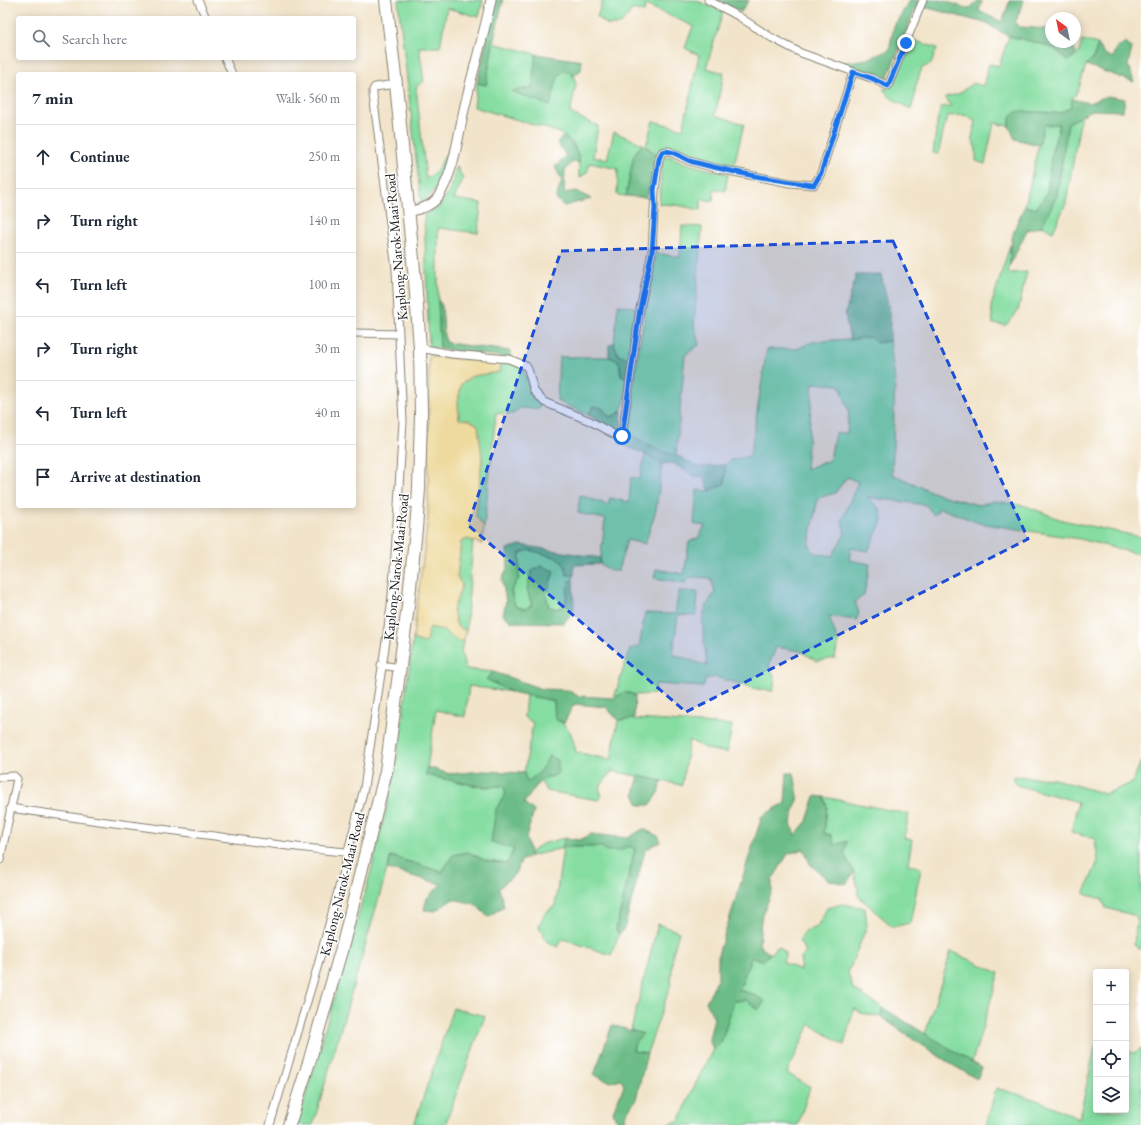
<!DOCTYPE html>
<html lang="en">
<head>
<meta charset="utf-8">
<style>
  body { margin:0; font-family:"EB Garamond",serif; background:#f2f2f3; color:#1f2937 }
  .controls { position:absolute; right:12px; bottom:12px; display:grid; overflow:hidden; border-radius:4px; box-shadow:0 2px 10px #0003 }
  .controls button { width:36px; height:36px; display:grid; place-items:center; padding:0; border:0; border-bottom:1px solid #e0e1e3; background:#fff; color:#1f2937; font:20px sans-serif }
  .compass { position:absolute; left:1045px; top:12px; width:36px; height:36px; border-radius:50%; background:#fff; box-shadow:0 2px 10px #0003; rotate:327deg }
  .stop { position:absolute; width:12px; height:12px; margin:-9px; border:3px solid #1a73e8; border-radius:50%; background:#fff }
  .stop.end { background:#1a73e8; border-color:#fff; box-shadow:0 1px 4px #0008 }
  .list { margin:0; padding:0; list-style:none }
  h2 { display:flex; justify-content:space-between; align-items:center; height:52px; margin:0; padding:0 16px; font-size:17px }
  h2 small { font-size:13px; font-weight:400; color:#747a83 }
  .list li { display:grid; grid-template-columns:26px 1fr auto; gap:12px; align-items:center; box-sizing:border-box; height:64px; padding:0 16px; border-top:1px solid #e0e1e3 }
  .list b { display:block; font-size:15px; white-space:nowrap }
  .list em { font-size:13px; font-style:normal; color:#747a83 }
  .icon { flex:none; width:22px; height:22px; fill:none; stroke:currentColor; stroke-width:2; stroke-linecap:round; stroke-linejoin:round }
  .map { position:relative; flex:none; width:1141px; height:1125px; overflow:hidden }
  .search { position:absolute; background:#fff; box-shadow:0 2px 10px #0003; left:16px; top:16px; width:340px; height:44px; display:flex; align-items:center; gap:10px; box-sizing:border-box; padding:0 14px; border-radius:4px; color:#747a83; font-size:15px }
  .panel { position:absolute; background:#fff; box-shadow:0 2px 10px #0003; left:16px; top:72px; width:340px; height:436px; border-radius:4px }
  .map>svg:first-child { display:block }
</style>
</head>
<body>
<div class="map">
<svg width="1141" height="1125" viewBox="0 0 1141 1125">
  <rect width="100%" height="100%" fill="#fff"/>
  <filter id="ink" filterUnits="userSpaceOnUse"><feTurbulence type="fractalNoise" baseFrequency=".025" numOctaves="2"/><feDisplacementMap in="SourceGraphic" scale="8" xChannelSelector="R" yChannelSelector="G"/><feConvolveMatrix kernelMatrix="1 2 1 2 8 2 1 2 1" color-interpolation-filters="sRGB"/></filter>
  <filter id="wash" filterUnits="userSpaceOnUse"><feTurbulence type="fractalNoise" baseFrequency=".012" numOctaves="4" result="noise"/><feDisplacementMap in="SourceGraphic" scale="16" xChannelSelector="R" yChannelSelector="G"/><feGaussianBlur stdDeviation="0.9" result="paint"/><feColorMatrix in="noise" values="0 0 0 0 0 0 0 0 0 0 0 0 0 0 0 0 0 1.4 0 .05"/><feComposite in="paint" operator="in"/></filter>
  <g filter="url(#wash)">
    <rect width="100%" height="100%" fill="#f2e4ca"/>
    <path fill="#85dda1" stroke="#507c5e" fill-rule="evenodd" d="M398,0H483L479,17L447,8L440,47H419L424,81L416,87L426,179L436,172L450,147L438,184L431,195L421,202Z
      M603,0H695L723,12L706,68L724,73L715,115L744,124L733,169L690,159L669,147L662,148L657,155L646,146L653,121L683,129L699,55L685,48L693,26L646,5L644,12L633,9L620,25H608L597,17Z
      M1009,36L1041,43L1055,49L1068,61L1079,53L1082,40L1098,44L1094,57L1086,65L1078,91L1072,99L1071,107L1060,113L1011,115L1009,126L994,123L985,164L976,161V150L972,137L976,122L965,115L947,116L938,154L933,153L938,117L941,107L951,106L945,97L958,94L973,83L983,86L989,64L999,66Z
      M913,40L937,48L931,64L922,68L915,88V96L911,109L891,98L883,89L889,88L893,84Z
      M493,43L536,54L532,88L512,91L550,105L558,76L565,70L574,76L576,85L570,113L598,126L593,157L607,159L614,132L643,144L634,154L626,196L617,195L618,169L590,163C588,171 587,175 579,177V158L573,143L558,132L474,107L477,83L486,85Z
      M1081,116L1066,203L1053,232L1042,226L1057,195L1068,123Z
      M1060,124L1052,151L1047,193L1036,209L1025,206L1043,125Z
      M670,156L685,163L728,174L725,191L714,189L713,201L702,199L700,210L677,205L659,204L662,161L664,157Z
      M457,166L463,179L454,199L481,203L478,233L438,228V300L440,349L429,347L424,214L438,208L449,191Z
      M682,226L702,227L694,324L699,345L685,355L676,455L663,452L627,433L640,341L656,253L680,257Z
      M1010,245V265L1008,273L1027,272L1018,311L1006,325L993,324L991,306Z
      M618,305L635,307L629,359L618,355L614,343Z
      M870,337L876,343L890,341L895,381L892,474L937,494L978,505L995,501L1026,506L1062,520L1141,537V555L1080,539L979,523L940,508L934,515L926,505L867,497L881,510L882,521L868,551L851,548L849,560L870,564L864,595L855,602L859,613L856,620L829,616L838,642L835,658L817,661L800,651L776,647L769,665L775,678L773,691L757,689L715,677L706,679L703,687L656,684L654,694L635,695L625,692L614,698L630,649L639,647L645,613L675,614L679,591L698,592L696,616L678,615L673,654L707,666C706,651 700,625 704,612C707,605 711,598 715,592L711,578L690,577L686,583L654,578L656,569L684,574L689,542L698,538L705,526L694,524L697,490L710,491L725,483V465L731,460L750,456L767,349H797L812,342ZM813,383L840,385L849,411L847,433H835L830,460L806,469ZM847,477L858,482L842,520L845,534L832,556L815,553L809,545L818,498L835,493Z
      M559,357H609L619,361L621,376L626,377C625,394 629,412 609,417L602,408L594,406L588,415L557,401Z
      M500,362L517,365L524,370L531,395L541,404L538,409L520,408L513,414L496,413L484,527L476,516L482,459L459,419L458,402L461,384L472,376L499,372Z
      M645,454L662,464L656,510L645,544L627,540L618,571H611L600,564L605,519L578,513L580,495L608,505L610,498L629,502L631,477L640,479Z
      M467,539L473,541L466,631L457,626L453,610L462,585L457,577L461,542Z
      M530,550L558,558L566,566L567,575H574L573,579L569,582L565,605L558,609L549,607L546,596L554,571L541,566L531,572L527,590L532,605L525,609L515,606L511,591L519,578L520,553Z
      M430,627L442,630L459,642L464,640L461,650L465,669L494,672L486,679L511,692L469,686L465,717L436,710L426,775L483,787L503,786L506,793L496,809L514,849L507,864L486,861L468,852L453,855L442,872L391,856L313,1125H297L370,875L395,773L413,639L425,642Z
      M526,695L554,701L555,719C571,727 572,735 576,752L611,760L618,720L634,719L732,725L727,753L707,749L689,740L682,785L612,771L599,788L602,796L598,800L547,791L540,781L539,773L527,783L524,773L533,723L524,717Z
      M1141,761V950L1134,945L1137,916L1106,908L1102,899L1084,894L1098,861L1095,839L1071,832L1078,802L1016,785L1013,776L1055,779L1105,794L1132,783Z
      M824,797L909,814L904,838L912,840L908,864L921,868L910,923L893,927L858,896C858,878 852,869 844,854L847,842L834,846L824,833L827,807Z
      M564,838L563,847L628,846L635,848L616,930L619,934L611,955L563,939L558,947L546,941L539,926L544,914L555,906L563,848L531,856L530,853L542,844Z
      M842,904L865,908L867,926L848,973L853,989L883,1008L881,1017L861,1013L854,1008L844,1045L810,1024L787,1073L810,1087L798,1125H665L680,1120L690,1095L713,1049L721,1043L734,1001L745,1000L764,1001L752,994L739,990L751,958L763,960L778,946L786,953L783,962L800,970L801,957L806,952L799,941L805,931L817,927L827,908Z
      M658,924L679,932L673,953L671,984L647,1053L633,1051L635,1042L643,1034L631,1030Z
      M951,951L999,973L972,1062L925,1034Z
      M453,1008L485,1016L445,1125H414Z
      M1096,1043V1110H1126V1050L1134,1053L1141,1048V1125H986L996,1088L1040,1101L1079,1119Z"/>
    <path fill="#6cbc87" stroke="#446c52" d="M495,0H503L493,43L486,85L477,83Z
      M717,0H749L741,12Z
      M910,0H919L886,81L842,63L867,59L889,50L894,26Z
      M927,0H942L969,9L977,1H982L979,11L1002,22L1010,0H1024L1015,23L1020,27L1049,29L1051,32V42L1073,45L1076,54L1068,61L1055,49L1041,44L1009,36L985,23L924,7Z
      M1126,42L1132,48L1128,65L1134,82L1086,65L1094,57L1098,44L1103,53L1112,58L1116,48Z
      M536,54L582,61L581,70L574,76L565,70L558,76L550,106L511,91L532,88Z
      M1107,96L1125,99L1123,111L1092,110L1068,123L1057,195L1042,226L1027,230L1010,265C1010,239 1013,229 1025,206L1036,209L1047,193L1052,151L1060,124L1044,125L1039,145L1015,139L1009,126L1011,115L1019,111L1060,113L1071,107L1072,99L1089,103Z
      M564,136C572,143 579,151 579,163L572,162L565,171L564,193L577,191L591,199L564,206L556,199L562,180L555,167L566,156L557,142Z
      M643,144L657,155L651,198L626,196L634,154Z
      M856,275H881L890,312V341L876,343L870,337L850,340L845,315Z
      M438,300L442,305L444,336L447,343L509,351L513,358L440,349Z
      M614,343L618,355L629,359L626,377L622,376L619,361L609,357V345Z
      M594,406L602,408L609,417L617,415L622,410L621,430L615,431L588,415Z
      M627,433L663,452L676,455L699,467L725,465V483L710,491L705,482V477L694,476L672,463L662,464L645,454L618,443L624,440Z
      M520,545L600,558V564L574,565V575H567L565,566L558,558L530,550L520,553L519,578L511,591L515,606L525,609L532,605L527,590L531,572L541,566L554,571L546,596L549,607L558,609L565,605L569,582L573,579L574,609L564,623L512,622L503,615L506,601L502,580L508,567L507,549Z
      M494,672L542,689L567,690L578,696L614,698L625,692L635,695L634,719L618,720L606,707L574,704L564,723L555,719L554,701L511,692L486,679Z
      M549,756L558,760V774L540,781L524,803L534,811L526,837L531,856L522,860L514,875L499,888L504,906L488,917L475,904L453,899L435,911L424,910L427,898L441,884L387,869L391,856L442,872L453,855L468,852L486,861L507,864L514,849L491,842L496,809L506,793L503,786L483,787L426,775L427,767L450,774L484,771L524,773L527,782L539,773Z
      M787,773H794L798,796L791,823L795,835L807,821L815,796L824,797L827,807L824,833L831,835L834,845L847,841L844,854L854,872L846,884L828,880L810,864L804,849L788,854L772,880V891L761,919L759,945L770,954L763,960L751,958L739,990L752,994L765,1001L758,1010L746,1000L734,1001L721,1043L713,1049L709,1039L714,1018L706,1002L718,978V955L762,816L785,803Z
      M639,776L662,781L657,796L650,805H639L634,794Z
      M643,829L658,836L661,842L653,845L645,851L624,929L619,934L616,930L635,849L628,846L620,851H606L602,847H563L564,838L580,840L591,834L628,838Z
      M883,1008L982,1068L977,1079L949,1063L881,1017Z
      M612,1025L643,1034L635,1042L633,1051L647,1053L636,1099L625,1115L626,1125H621V1123L615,1118L613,1111L624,1086L621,1079L610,1082L594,1075Z"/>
    <path fill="#eeda9e" stroke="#857b5d" d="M429,356L500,362L499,372L472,376L461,384L458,402L459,419L469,420L478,425L482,459L476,516L484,527L482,544L467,539L461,542L457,577L462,585L453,610L457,626L466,631L464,640L459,642L442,630L430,627L425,643L413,639L428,519Z"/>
  </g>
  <g filter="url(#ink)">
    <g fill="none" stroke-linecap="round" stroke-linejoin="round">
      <defs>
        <path id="minor" d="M198,0L206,18
          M708,0L738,16L772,38L801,53L871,78L888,86L923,0
          M225,58L232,74
          M354,333L399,334
          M420,348L452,354L509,359L526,366L528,369L534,391L544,402L590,421L615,435L622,436L640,309L652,252L655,190L659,159L662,152L669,151L689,161L719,169L790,183L814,185L821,173L853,72
          M398,504L418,503
          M381,665L400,668
          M0,777L14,776L17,779L0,860
          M10,808C68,817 126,825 184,832C239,839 292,848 347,852
          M270,1125L318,965L338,891L364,788L391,607L394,572L403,421L402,402L396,269L373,95V90L375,87L396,84"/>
        <path id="tertiary" d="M408,212C419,209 431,207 438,197C456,169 458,133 466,101C474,67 484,34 491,0"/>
        <path id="trunk" d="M289,1125L310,1059L343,944L386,771L408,606L416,529L419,489L421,414L420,348L415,280L396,84L386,0"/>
      </defs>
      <use href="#minor" stroke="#878073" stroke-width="9"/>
      <use href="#tertiary" stroke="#878073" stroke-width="11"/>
      <use href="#trunk" stroke="#878073" stroke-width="14"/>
      <use href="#minor" stroke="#fff" stroke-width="7"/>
      <use href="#tertiary" stroke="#fff" stroke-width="9"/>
      <use href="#trunk" stroke="#fff" stroke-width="12"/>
    </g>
  </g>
  <g fill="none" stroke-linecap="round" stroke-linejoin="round" filter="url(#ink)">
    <path stroke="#1a73e8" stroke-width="5" d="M622,436L640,309L652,252L655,208L654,190L659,159L662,152C671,148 684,160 693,162C732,172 772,180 812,185H814L821,173L853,72L871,78L888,86L906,43"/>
  </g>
  <path fill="#1d4ed8" fill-opacity="0.2" stroke="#1d4ed8" stroke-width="3" stroke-dasharray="8 5" stroke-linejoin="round" d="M893,241L1028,539L686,712L468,525L561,251Z"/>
  <g text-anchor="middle" stroke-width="3" stroke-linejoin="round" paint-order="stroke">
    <g font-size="14" fill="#1c1c1c" stroke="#fff">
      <text transform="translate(396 247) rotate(-95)" y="5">Kaplong-Narok-Maai Road</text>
      <text transform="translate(396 567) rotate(-84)" y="5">Kaplong-Narok-Maai Road</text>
      <text transform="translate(342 884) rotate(-76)" y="5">Kaplong-Narok-Maai Road</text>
    </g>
  </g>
</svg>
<div class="controls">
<button>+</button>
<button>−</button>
<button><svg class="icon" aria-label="locate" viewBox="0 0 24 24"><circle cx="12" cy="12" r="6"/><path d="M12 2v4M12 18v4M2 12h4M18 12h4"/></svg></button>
<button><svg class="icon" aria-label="layers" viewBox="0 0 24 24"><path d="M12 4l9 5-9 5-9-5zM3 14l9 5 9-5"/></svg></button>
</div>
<svg class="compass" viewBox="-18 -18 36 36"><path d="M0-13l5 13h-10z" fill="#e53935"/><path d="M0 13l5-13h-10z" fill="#747a83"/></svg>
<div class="stop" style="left:622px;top:436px"></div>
<div class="stop end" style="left:906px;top:43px"></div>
<div class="search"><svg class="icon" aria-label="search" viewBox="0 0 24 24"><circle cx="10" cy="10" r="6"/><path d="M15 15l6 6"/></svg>Search here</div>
<section class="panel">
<h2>7 min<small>Walk · 560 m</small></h2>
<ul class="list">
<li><svg class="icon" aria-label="ahead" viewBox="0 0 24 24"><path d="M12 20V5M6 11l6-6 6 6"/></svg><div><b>Continue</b></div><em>250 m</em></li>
<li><svg class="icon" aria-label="right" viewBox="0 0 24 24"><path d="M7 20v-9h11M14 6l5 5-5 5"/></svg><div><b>Turn right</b></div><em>140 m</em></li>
<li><svg class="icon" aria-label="left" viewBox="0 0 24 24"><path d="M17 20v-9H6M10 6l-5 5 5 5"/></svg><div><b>Turn left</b></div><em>100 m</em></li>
<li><svg class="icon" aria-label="right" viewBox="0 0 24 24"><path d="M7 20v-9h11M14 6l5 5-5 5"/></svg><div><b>Turn right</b></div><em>30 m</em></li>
<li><svg class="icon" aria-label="left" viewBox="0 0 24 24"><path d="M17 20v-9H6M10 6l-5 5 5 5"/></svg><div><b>Turn left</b></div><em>40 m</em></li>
<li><svg class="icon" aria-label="arrive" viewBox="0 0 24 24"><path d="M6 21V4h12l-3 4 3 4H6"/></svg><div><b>Arrive at destination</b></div></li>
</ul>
</section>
</div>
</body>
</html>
